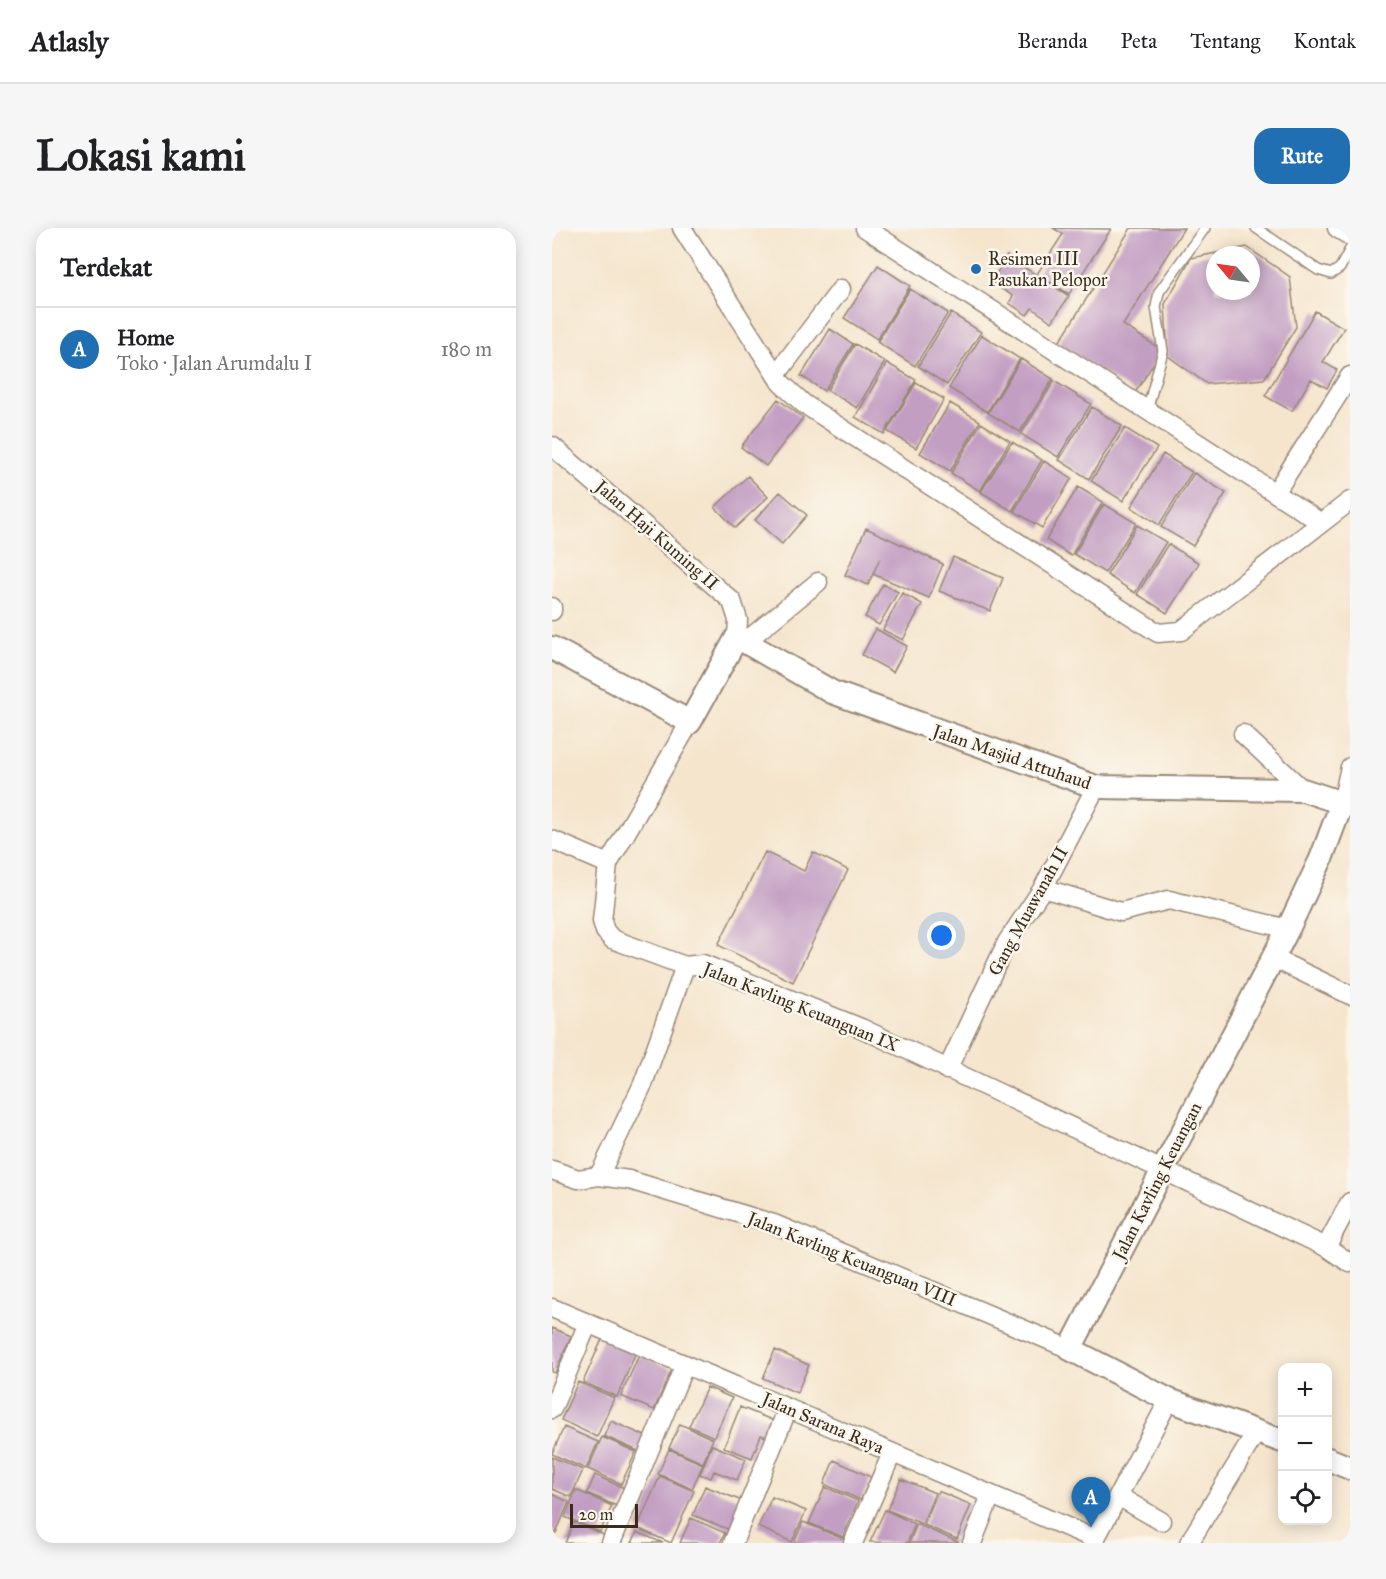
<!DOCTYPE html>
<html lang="id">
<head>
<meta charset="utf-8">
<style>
  body { margin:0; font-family:"IM FELL Great Primer",serif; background:#f6f6f6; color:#202124 }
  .controls { position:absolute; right:18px; bottom:18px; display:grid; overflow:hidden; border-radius:12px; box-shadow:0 3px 15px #0003 }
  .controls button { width:54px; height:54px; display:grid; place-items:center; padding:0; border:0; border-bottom:2px solid #e0e0e0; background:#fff; color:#202124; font:30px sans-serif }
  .compass { position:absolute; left:654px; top:18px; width:54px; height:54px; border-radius:50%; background:#fff; box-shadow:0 3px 15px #0003; rotate:299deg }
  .scale { position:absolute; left:18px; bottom:15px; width:68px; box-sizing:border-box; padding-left:6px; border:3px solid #3b2a1e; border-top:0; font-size:16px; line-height:21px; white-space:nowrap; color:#3b2a1e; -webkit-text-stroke:4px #fbf7ec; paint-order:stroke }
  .you { position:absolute; left:390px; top:708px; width:21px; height:21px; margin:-15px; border:4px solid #fff; border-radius:50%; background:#1a73e8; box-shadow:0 0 0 9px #1a73e833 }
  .badge { display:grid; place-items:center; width:39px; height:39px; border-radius:50%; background:#1f6fb2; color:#fff; font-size:20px; font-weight:700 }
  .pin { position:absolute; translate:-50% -50px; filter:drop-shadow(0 2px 3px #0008) }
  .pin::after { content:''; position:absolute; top:32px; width:21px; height:18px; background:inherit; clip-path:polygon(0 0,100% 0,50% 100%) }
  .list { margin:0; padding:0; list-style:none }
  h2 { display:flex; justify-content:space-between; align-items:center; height:78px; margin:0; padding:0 24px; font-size:26px }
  h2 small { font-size:20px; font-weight:400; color:#757577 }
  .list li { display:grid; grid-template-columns:39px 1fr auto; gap:18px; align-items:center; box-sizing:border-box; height:84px; padding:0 24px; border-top:2px solid #e0e0e0 }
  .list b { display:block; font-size:22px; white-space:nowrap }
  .list p { margin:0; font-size:20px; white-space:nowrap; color:#757577 }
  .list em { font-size:20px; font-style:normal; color:#757577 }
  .icon { flex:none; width:33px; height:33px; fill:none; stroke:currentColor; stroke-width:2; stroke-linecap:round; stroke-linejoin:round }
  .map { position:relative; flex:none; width:798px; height:1315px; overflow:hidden; border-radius:18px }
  header { display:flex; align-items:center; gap:36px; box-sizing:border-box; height:84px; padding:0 30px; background:#fff; border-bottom:2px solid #e0e0e0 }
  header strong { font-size:28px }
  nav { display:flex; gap:33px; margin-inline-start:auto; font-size:21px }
  .intro { display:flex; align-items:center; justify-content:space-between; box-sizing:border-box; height:144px; padding:0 36px }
  h1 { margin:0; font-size:42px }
  .button { padding:15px 27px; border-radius:18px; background:#1f6fb2; color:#fff; font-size:21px; font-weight:700 }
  main { display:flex; gap:36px; padding:0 36px }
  aside { flex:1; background:#fff; border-radius:18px; box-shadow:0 3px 15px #0003 }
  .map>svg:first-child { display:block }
</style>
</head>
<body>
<header>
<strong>Atlasly</strong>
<nav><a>Beranda</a><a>Peta</a><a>Tentang</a><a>Kontak</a></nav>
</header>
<div class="intro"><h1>Lokasi kami</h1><a class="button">Rute</a></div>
<main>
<aside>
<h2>Terdekat<small></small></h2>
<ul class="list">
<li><span class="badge">A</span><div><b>Home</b><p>Toko · Jalan Arumdalu I</p></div><em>180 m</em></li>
</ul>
</aside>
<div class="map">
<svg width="798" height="1315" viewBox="0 0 798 1315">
  <rect width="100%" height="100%" fill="#fbf7ec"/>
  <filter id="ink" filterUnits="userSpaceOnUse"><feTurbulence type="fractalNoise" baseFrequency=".0167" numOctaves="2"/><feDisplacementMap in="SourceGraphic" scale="12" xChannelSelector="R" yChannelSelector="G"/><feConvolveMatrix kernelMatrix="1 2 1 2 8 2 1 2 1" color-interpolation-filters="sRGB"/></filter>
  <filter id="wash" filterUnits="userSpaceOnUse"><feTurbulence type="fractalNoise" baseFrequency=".008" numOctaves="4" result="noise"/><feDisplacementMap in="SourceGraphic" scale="24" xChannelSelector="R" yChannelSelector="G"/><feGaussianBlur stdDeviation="1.35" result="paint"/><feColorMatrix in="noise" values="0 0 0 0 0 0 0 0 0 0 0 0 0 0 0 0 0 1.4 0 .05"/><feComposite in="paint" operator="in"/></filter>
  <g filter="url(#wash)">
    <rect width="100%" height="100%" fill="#f5e5cd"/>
    <g id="blocks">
      <path fill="#c29ec3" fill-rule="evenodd" d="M501,0L559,1L517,66L485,46L511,6Z
        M579,0H632L571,97L610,122L583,165L506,116Z
        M695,19L738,49L744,99L712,151L655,156L616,128L613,76L639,30ZM663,27H699V63H663Z
        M455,28L517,68L500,94L480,80L475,87L457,75L461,68L439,54Z
        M326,37L358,58L325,111L292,90Z
        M358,61L396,85L363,138L325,114Z
        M763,83L792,100L771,134L785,142L775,160L759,151L740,183L713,168Z
        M399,85L429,104L395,157L366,138Z
        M278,101L301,116L272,163L249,148Z
        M430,107L468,131L435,184L397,160Z
        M303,116L333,134L305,180L275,162Z
        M469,131L501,151L468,204L436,185Z
        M335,135L364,152L332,206L303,189Z
        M502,153L539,176L506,229L469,206Z
        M364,155L392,171L364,220L335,203Z
        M226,171L251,190L214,238L189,219Z
        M398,175L428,193L398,243L368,225Z
        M540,179L570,198L537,251L507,232Z
        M429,195L458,213L428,263L399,245Z
        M573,200L605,220L571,273L539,253Z
        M460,214L490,232L460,283L429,264Z
        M611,226L640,244L607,297L579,279Z
        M492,233L520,250L490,300L462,283Z
        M642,245L674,265L641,318L609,299Z
        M196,248L216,269L183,300L163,279Z
        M526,259L551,274L519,328L494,312Z
        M228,264L255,287L230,316L203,292Z
        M552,276L584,295L553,345L522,326Z
        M585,297L614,314L583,365L555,347Z
        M314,300L391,336L377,370L321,346L328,330L316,357L293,347Z
        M616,316L647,335L615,385L585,366Z
        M401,329L451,350L438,383L387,363Z
        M331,356L346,364L327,397L313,389Z
        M350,365L370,376L351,412L331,402Z
        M324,401L355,418L341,444L310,427Z
        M213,624L252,643L261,624L296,642L241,754L166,717Z
        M0,1100L19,1108L3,1145L0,1144Z
        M51,1109L84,1124L65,1169L31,1154Z
        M223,1122L257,1137L245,1165L211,1150Z
        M87,1127L120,1141L102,1182L69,1168Z
        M26,1154L62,1170L45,1209L9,1192Z
        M155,1159L180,1170L162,1209L137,1198Z
        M188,1179L225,1194L219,1211L209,1207L200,1230L172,1219Z
        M59,1193L100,1211L93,1226L52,1208Z
        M128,1196L161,1211L151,1235L117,1220Z
        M12,1199L46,1214L34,1241L0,1226Z
        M50,1209L84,1224L69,1256L36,1241Z
        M160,1217L194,1231L185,1252L162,1243L159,1250L148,1246Z
        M117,1221L151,1236L140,1261L106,1246Z
        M0,1229L31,1242L19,1269L0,1261Z
        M282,1232L319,1249L309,1272L272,1256Z
        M43,1247L77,1262L69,1280L35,1265Z
        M108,1248L142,1263L119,1315L85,1300Z
        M349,1251L383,1265L370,1296L335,1282Z
        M153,1258L195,1275L183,1304L141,1287Z
        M273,1259L306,1273L291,1309L257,1295Z
        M24,1262L60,1278L48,1304L13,1289Z
        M386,1263L419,1277L405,1311L372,1297Z
        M0,1266L17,1274L4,1305L0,1304Z
        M220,1269L254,1283L240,1314L206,1299Z
        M333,1282L363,1296L355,1315L318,1314Z
        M139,1290L173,1305L168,1315H128Z
        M22,1294L54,1308L51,1315H13Z
        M251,1294L301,1315H242Z
        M365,1296L408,1315H357Z
        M85,1304L111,1315H80Z"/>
    </g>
  </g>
  <g filter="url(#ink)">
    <use href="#blocks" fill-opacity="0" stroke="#988876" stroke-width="1.5"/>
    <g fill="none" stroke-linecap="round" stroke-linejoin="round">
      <defs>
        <path id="service" d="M704,0L766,42L779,46L788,40L798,21
          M595,183L611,123L604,79L607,64L653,0"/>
        <path id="minor" d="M130,0L229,155L252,176L606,405L629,403L798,273
          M313,0L768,294
          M785,0L798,8
          M224,147L289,61
          M0,218L180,373L186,392L185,409
          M723,265L798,148
          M0,379V383
          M193,414L266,354
          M138,494L56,636L50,693L53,703L60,711L133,738L151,736L309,800L774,1019L798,1035
          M691,506L751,562
          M798,539L790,575L798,579
          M0,612L56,636
          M491,660L569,684L617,672L736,701
          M721,730L798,767
          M395,842L455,714L491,660L544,559
          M0,942L26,951L47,948L77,952L222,996L518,1121
          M47,948L91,856L133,738
          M774,1019L798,974
          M0,1080L543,1311
          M0,1181L36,1095
          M566,1268L609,1293
          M59,1315L133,1136
          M181,1315L236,1180
          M301,1315L340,1225
          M420,1315L439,1267
          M541,1315L617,1172
          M637,1315L705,1203"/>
        <path id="tertiary" d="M0,420L138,494L185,409L280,464L544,559L751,562L790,575L769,631L736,701L518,1121L617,1172L730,1213
          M776,1231L798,1240"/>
      </defs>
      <use href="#service" stroke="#988876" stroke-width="12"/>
      <use href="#minor" stroke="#988876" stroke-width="21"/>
      <use href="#tertiary" stroke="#988876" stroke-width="26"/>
      <use href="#service" stroke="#fff" stroke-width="9"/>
      <use href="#minor" stroke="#fff" stroke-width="18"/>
      <use href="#tertiary" stroke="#fff" stroke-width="22"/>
    </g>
  </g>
  <circle fill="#1f6fb2" stroke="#fbf7ec" stroke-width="2" cx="424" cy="41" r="6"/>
  <g text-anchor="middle" stroke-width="5" stroke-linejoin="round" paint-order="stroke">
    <g font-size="18" fill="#3b2a1e" stroke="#fbf7ec" text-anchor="start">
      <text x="436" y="37">Resimen III<tspan x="436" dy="21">Pasukan Pelopor</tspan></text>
    </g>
    <g font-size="18" fill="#3b2a1e" stroke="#fbf7ec">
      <text transform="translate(105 307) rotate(41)" y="6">Jalan Haji Kuming II</text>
      <text transform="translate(460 529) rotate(19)" y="6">Jalan Masjid Attuhaud</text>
      <text transform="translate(476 683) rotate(-61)" y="6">Gang Muawanah II</text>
      <text transform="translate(249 779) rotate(22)" y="6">Jalan Kavling Keuanguan IX</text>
      <text transform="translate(605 953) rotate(-63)" y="6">Jalan Kavling Keuangan</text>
      <text transform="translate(300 1031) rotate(22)" y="6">Jalan Kavling Keuanguan VIII</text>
      <text transform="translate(271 1195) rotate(23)" y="6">Jalan Sarana Raya</text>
    </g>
  </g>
</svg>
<div class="controls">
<button>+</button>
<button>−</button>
<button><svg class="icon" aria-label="locate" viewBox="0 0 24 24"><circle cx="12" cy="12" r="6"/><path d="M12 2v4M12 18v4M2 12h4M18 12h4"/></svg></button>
</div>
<svg class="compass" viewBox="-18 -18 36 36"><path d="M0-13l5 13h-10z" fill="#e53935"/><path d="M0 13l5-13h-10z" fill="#757577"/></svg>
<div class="scale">20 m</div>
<div class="you"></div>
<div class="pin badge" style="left:539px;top:1299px">A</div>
</div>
</main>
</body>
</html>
